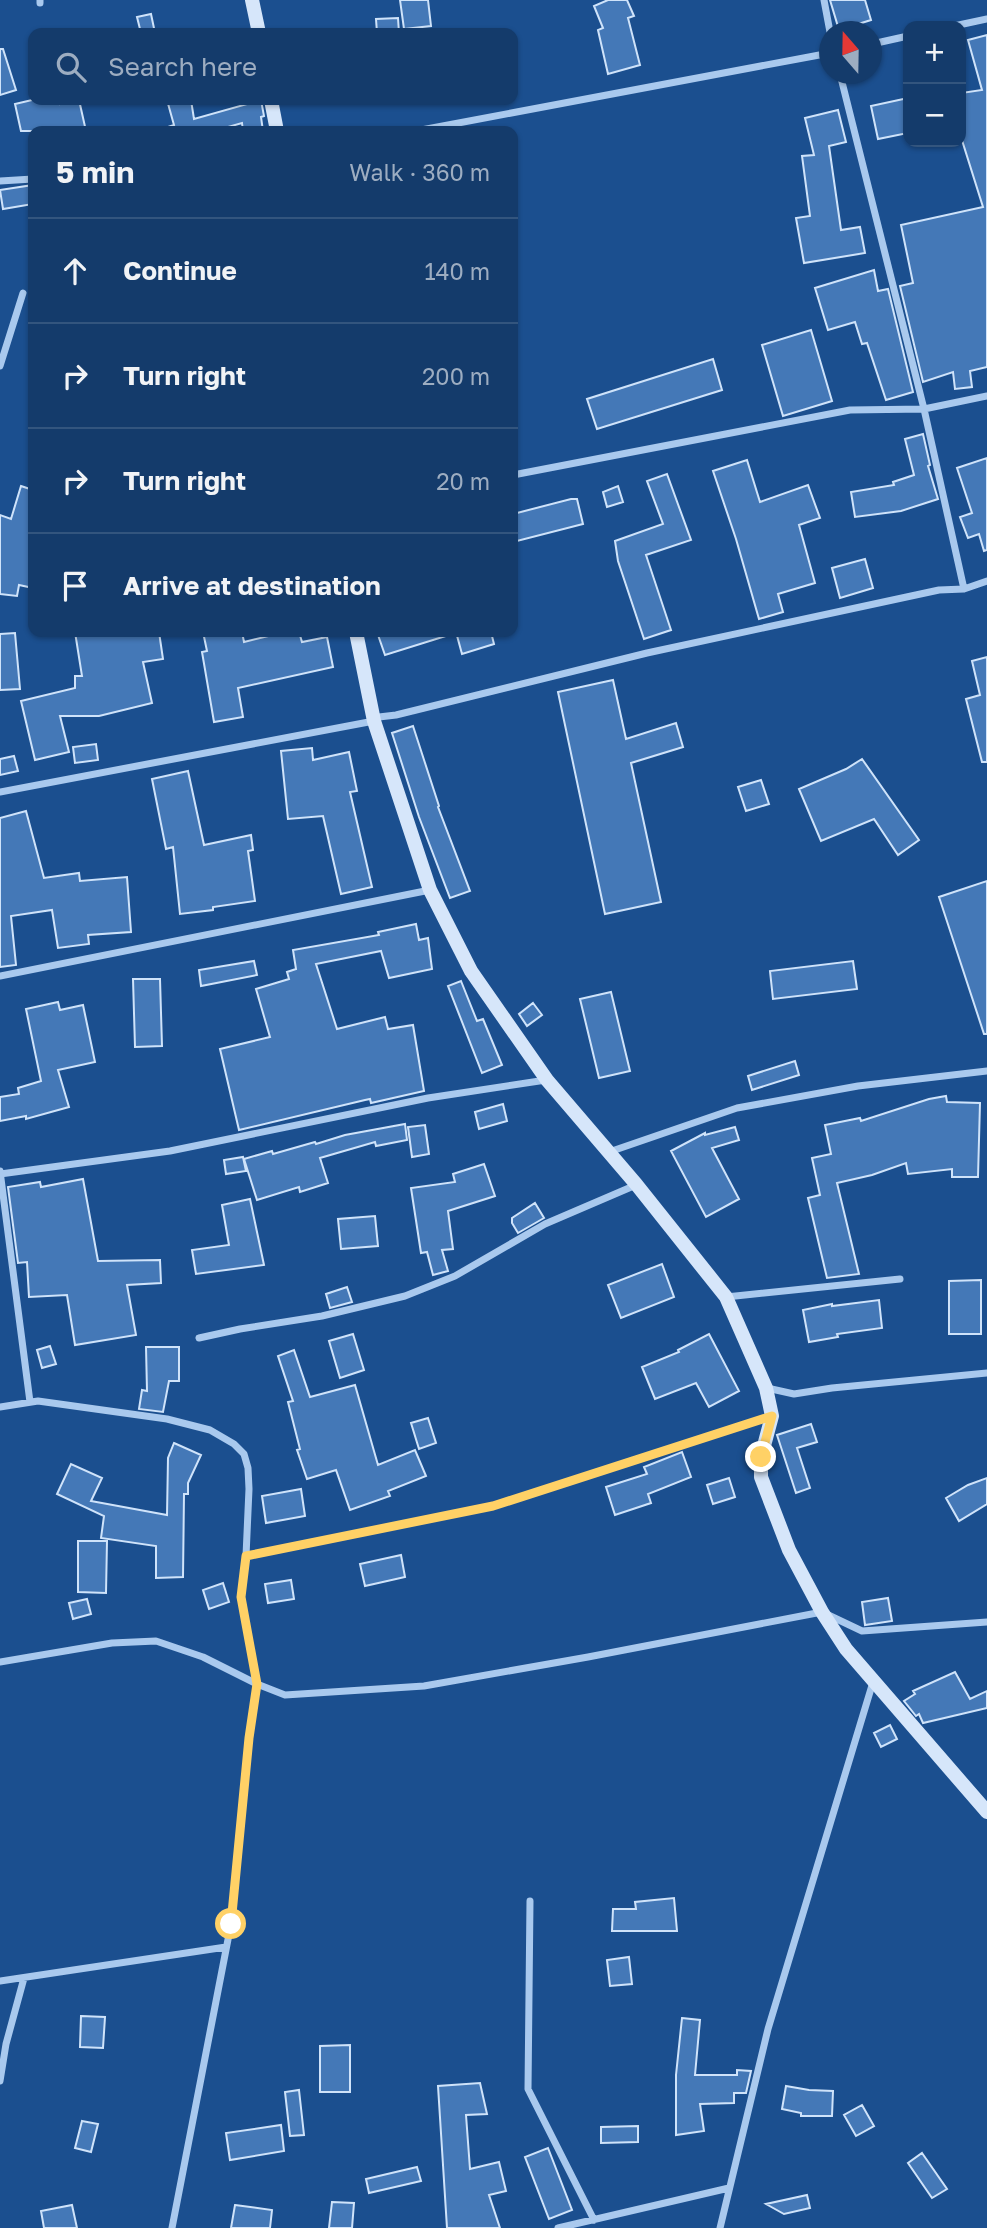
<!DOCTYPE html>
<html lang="en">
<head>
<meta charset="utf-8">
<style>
  body { margin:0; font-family:"Golos Text",sans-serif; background:#1d4271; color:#f1f3f6 }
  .controls { position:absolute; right:21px; top:21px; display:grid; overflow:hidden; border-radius:14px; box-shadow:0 2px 5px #0004 }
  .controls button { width:63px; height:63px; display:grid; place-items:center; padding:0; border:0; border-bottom:2px solid #33557e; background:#143b6b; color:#f1f3f6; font:35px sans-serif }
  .compass { position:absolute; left:819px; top:21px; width:63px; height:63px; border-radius:50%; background:#143b6b; box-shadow:0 2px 5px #0004; rotate:340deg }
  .stop { position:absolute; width:21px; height:21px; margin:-16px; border:5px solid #ffd166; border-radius:50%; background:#fff }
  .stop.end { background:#ffd166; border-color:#fff; box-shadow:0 2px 7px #0008 }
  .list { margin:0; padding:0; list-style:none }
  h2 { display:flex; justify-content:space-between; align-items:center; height:91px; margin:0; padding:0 28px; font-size:30px }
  h2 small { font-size:23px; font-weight:400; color:#9dadc1 }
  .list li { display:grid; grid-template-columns:46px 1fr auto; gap:21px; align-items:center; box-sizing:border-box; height:105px; padding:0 28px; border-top:2px solid #33557e }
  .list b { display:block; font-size:26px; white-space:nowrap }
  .list em { font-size:23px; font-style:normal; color:#9dadc1 }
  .icon { flex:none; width:38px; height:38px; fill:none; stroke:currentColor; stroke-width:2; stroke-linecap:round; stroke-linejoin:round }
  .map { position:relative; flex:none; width:987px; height:2228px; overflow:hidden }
  .search { position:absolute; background:#143b6b; box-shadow:0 2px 5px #0004; left:28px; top:28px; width:490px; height:77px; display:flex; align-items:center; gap:18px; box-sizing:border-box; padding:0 24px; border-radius:14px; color:#9dadc1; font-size:26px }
  .panel { position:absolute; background:#143b6b; box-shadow:0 2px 5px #0004; left:28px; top:126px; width:490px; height:511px; border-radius:14px }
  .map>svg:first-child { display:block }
</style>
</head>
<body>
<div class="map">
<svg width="987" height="2228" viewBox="0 0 987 2228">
  <rect width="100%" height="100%" fill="#1b4f8f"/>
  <path fill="#4478b7" stroke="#cfe3fa" stroke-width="2" d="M400,0H428L431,26L404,29Z
    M608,0H627L634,16L628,18L640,65L608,74L598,30L603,28L594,6Z
    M830,0H865L871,20L839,30Z
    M151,14L155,33H141L137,17Z
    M398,18L399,33H377L376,19Z
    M987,35V367L970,371L972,387L955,389L953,372L923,382L900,286L913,283L901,225L983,207L961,137V93L982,90L968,40Z
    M0,49H3L16,90L0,95Z
    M908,98V133L878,139L871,106Z
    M32,100H59L60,104L79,100L86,131H21L15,104Z
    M167,100H191L194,119L261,100L264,116L261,117L263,131H243L242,123L214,131H165V128L174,125Z
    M838,110L846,142L829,146L841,230L860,227L865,253L804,263L796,218L810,216L802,156L814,155L805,118Z
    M33,185V204L3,209L0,190Z
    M874,270L878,291L888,289L913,392L886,400L867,343L862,344L855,322L828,330L815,288Z
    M811,330L832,401L783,416L762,345Z
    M713,359L722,390L597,429L587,399Z
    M923,434L930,465L928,466L938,499L901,511L855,517L851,492L894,485L893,482L914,475L905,439Z
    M987,458V550L984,551L979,534L968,538L960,517L972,513L957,468Z
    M747,460L760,502L808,485L820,518L799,525L815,583L778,594L783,612L759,619L736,539L713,471Z
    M667,474L691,540L646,555L671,630L644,639L618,561L615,541L663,524L647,481Z
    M21,486L33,490V588L19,585L17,596L0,594V515L11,519Z
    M618,486L623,502L607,507L603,492Z
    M571,499H577L583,524L513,542V514Z
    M865,559L873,588L840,598L832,568Z
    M75,632H159L163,659L143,662L152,703L99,716H60L69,752L35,760L21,701L75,688V676H82Z
    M203,632H242L244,642L285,632H299L302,642L327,637L333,667L238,688L243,717L214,722L202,652L207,651Z
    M377,632H449V635L385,655Z
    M456,632H491L494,644L462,654Z
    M15,633L20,689L0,690V634Z
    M987,657V762H982L966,699L980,695L972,661Z
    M613,680L626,739L676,723L683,747L631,763L661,902L605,914L558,692Z
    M413,726L439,806L438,807L470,891L450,898L419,817L392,733Z
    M96,744L98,760L75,763L73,747Z
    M312,748L313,760L349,752L357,791L350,792L372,887L341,894L323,816L288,819L281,751Z
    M14,756L18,771L0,775V759Z
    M862,759L919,840L898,855L874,819L821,841L799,789L846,769Z
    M188,771L204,845L251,835L253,850L248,851L255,901L213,907V910L180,914L173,847L166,849L152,779Z
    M761,780L769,804L746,811L738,787Z
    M26,811L44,878L79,873L80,881L127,877L131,932L88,935L89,944L58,948L52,910L11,916L16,965L0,967V818Z
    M987,881V1034H984L939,897Z
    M416,924L419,940L428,938L432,969L389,978L381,951L316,964L337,1029L385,1017L388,1029L413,1025L424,1091L371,1103L370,1099L365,1100L239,1130L220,1049L270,1037L256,989L289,979L287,972L296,969L293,950L379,935L378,932Z
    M254,961L257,975L201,986L199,970Z
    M853,961L857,989L773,999L770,971Z
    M133,979H160L162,1046L135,1047Z
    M461,981L477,1021L483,1019L502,1065L482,1073L448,986Z
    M611,992L630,1071L599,1078L580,999Z
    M58,1002L60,1010L83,1005L95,1062L58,1070L69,1107L26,1119V1116L0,1121V1097L19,1094L18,1088L41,1081L26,1009Z
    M533,1003L542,1015L527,1026L519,1014Z
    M795,1061L799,1075L752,1090L748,1076Z
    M946,1096L947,1102L980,1103L978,1177H952V1169L908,1174L906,1163L872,1175L837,1183L859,1274L827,1278L808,1198L820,1195L812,1158L831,1154L825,1125L860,1118L861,1121L929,1099Z
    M503,1104L507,1121L479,1129L475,1112Z
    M405,1124L407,1140L376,1146L375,1142L320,1158L328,1183L300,1192L299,1187L257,1200L244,1159L272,1151L273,1154L315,1142L316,1144L345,1135Z
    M425,1125L429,1154L412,1157L408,1127Z
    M735,1127L739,1140L712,1148L739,1199L706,1217L671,1151L705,1133V1135Z
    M243,1157L246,1171L226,1174L224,1160Z
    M484,1164L495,1196L448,1211L453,1249L442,1250L448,1271L433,1275L427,1252L421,1253L411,1188L455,1182L453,1174Z
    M83,1179L98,1261L160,1260L161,1283L127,1285L136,1335L75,1345L67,1295L29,1297L27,1262L18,1263L8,1187L40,1182L41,1187Z
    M250,1199L264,1265L196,1274L192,1250L229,1245L222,1205Z
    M535,1203L544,1218L518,1233L512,1223V1218Z
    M375,1216L378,1246L341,1249L338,1219Z
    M662,1264L674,1297L621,1318L608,1285Z
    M981,1280V1334H949V1281Z
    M347,1287L352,1302L330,1308L326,1294Z
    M879,1300L882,1328L837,1334L838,1337L809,1342L803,1310L832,1304V1306Z
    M353,1334L364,1370L340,1378L329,1341Z
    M709,1334L739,1391L709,1407L696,1383L655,1399L642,1367L679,1352L678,1350Z
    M50,1346L56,1364L42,1368L37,1350Z
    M146,1347H179V1381H169L163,1412L139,1409L142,1390L147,1391Z
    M294,1350L310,1397L355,1385L378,1465L415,1450L426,1476L388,1491L390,1496L350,1510L336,1470L307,1479L297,1450L300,1449L288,1402L293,1401L278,1356Z
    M428,1418L436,1443L419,1449L411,1423Z
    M811,1424L817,1442L797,1448L810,1488L796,1493L777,1435Z
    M174,1443L201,1455L188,1483V1494H184L183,1577L156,1578V1546L101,1538L104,1516L57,1494L71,1464L102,1478L91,1501L167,1515L168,1458Z
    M682,1452L691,1477L648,1494L651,1503L615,1515L606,1487L647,1474L644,1467Z
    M729,1478L735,1497L713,1504L707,1485Z
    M987,1478V1504L959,1521L946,1498L968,1485Z
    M301,1489L305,1516L266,1523L262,1496Z
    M78,1541H107L106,1593L78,1592Z
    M401,1555L405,1577L365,1586L360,1564Z
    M291,1580L294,1599L268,1603L265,1584Z
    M223,1583L229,1602L209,1609L203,1590Z
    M888,1598L892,1621L865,1625L862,1602Z
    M87,1599L91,1614L73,1619L69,1603Z
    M955,1672L970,1699L987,1691V1708L923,1723L919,1714L916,1716L904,1701L915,1694L913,1691Z
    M890,1725L897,1739L881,1747L874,1733Z
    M674,1898L677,1931H612L613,1909H636L635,1902Z
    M629,1957L632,1984L610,1986L607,1960Z
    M81,2016L105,2017L103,2048L80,2047Z
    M682,2018L700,2020L695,2075H737V2070L751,2071L746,2093H734V2103L700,2104L704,2131L676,2135V2075Z
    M350,2045V2092H320V2046Z
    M480,2083L487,2114L466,2115L470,2169L499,2162L506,2191L489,2195L500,2228H447L438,2086Z
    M786,2086L809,2090L833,2091L832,2116H801V2113L782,2109Z
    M299,2090L304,2135L290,2136L285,2092Z
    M862,2105L874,2126L856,2136L844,2115Z
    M82,2121L98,2124L91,2152L75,2148Z
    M281,2125L284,2151L230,2160L226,2133Z
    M638,2126V2142L601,2143V2127Z
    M548,2148L572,2210L549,2219L525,2157Z
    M922,2153L947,2189L932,2198L908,2163Z
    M417,2167L421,2181L369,2193L366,2179Z
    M807,2195L810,2208L784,2214L766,2204Z
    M332,2202L354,2203L352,2228H329Z
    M72,2205L77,2228H44L41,2211Z
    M235,2205L272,2210L270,2228H231Z"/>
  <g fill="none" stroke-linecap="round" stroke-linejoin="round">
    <path stroke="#a9c9ee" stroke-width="7" d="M40,0V3
      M824,0L830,32
      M954,26L987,19
      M872,44L908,36
      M840,74L924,409L964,589L987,581
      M416,131L830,53
      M0,181L33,179
      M0,366L23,293
      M513,475L850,410L924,409L987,396
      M0,792L374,721L379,717L396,715L647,653L939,590L964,589
      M0,976L430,890
      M609,1152L737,1108L858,1086L987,1071
      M0,1171L30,1402
      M0,1174L170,1151L428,1098L546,1080
      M726,1297L900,1279
      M199,1338L240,1329L322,1316L405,1296L455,1276L545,1224L636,1185
      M767,1388L794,1394L832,1388L987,1373
      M0,1407L38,1401L167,1419L210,1430L234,1444L244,1454L248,1468L249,1489L246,1556L241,1597L257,1684L249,1739L231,1924L172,2228
      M246,1556L493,1506L772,1416
      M0,1662L112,1643L156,1641L203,1657L257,1684L285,1695L424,1686L588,1657L822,1612L862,1631L987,1622
      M530,1901L528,2089L594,2220
      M0,1981L226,1947
      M0,2081L6,2044L24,1978
      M558,2228L729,2188
      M720,2228L768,2029L873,1682"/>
    <path stroke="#d6e6fa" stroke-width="14" d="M252,0L259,33
      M271,100L277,131
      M356,632L374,721L430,890L471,971L547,1080L636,1184L726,1297L766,1388L772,1416L761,1457V1477L789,1550L822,1612L846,1649L987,1812"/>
  </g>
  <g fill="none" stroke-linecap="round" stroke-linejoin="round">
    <path stroke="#ffd166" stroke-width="9" d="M231,1924L249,1738L257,1684L241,1597L246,1556L493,1506L772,1416L761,1457"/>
  </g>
</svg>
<div class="controls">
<button>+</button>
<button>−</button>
</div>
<svg class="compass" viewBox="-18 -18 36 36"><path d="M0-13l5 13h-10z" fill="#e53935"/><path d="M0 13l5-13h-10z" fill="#9dadc1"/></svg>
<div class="stop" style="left:231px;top:1924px"></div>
<div class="stop end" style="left:761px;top:1457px"></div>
<div class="search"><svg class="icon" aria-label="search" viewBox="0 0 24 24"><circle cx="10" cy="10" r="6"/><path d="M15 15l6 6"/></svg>Search here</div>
<section class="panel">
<h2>5 min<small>Walk · 360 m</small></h2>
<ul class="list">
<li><svg class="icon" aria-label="ahead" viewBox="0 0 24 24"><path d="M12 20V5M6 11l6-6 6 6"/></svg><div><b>Continue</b></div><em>140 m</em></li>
<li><svg class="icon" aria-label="right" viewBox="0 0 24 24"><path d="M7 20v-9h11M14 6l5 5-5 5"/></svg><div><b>Turn right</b></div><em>200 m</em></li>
<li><svg class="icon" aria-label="right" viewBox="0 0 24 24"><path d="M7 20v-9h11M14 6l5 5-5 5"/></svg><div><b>Turn right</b></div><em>20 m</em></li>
<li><svg class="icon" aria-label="arrive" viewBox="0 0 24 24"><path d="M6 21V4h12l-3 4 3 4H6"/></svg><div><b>Arrive at destination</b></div></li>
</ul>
</section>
</div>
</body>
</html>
